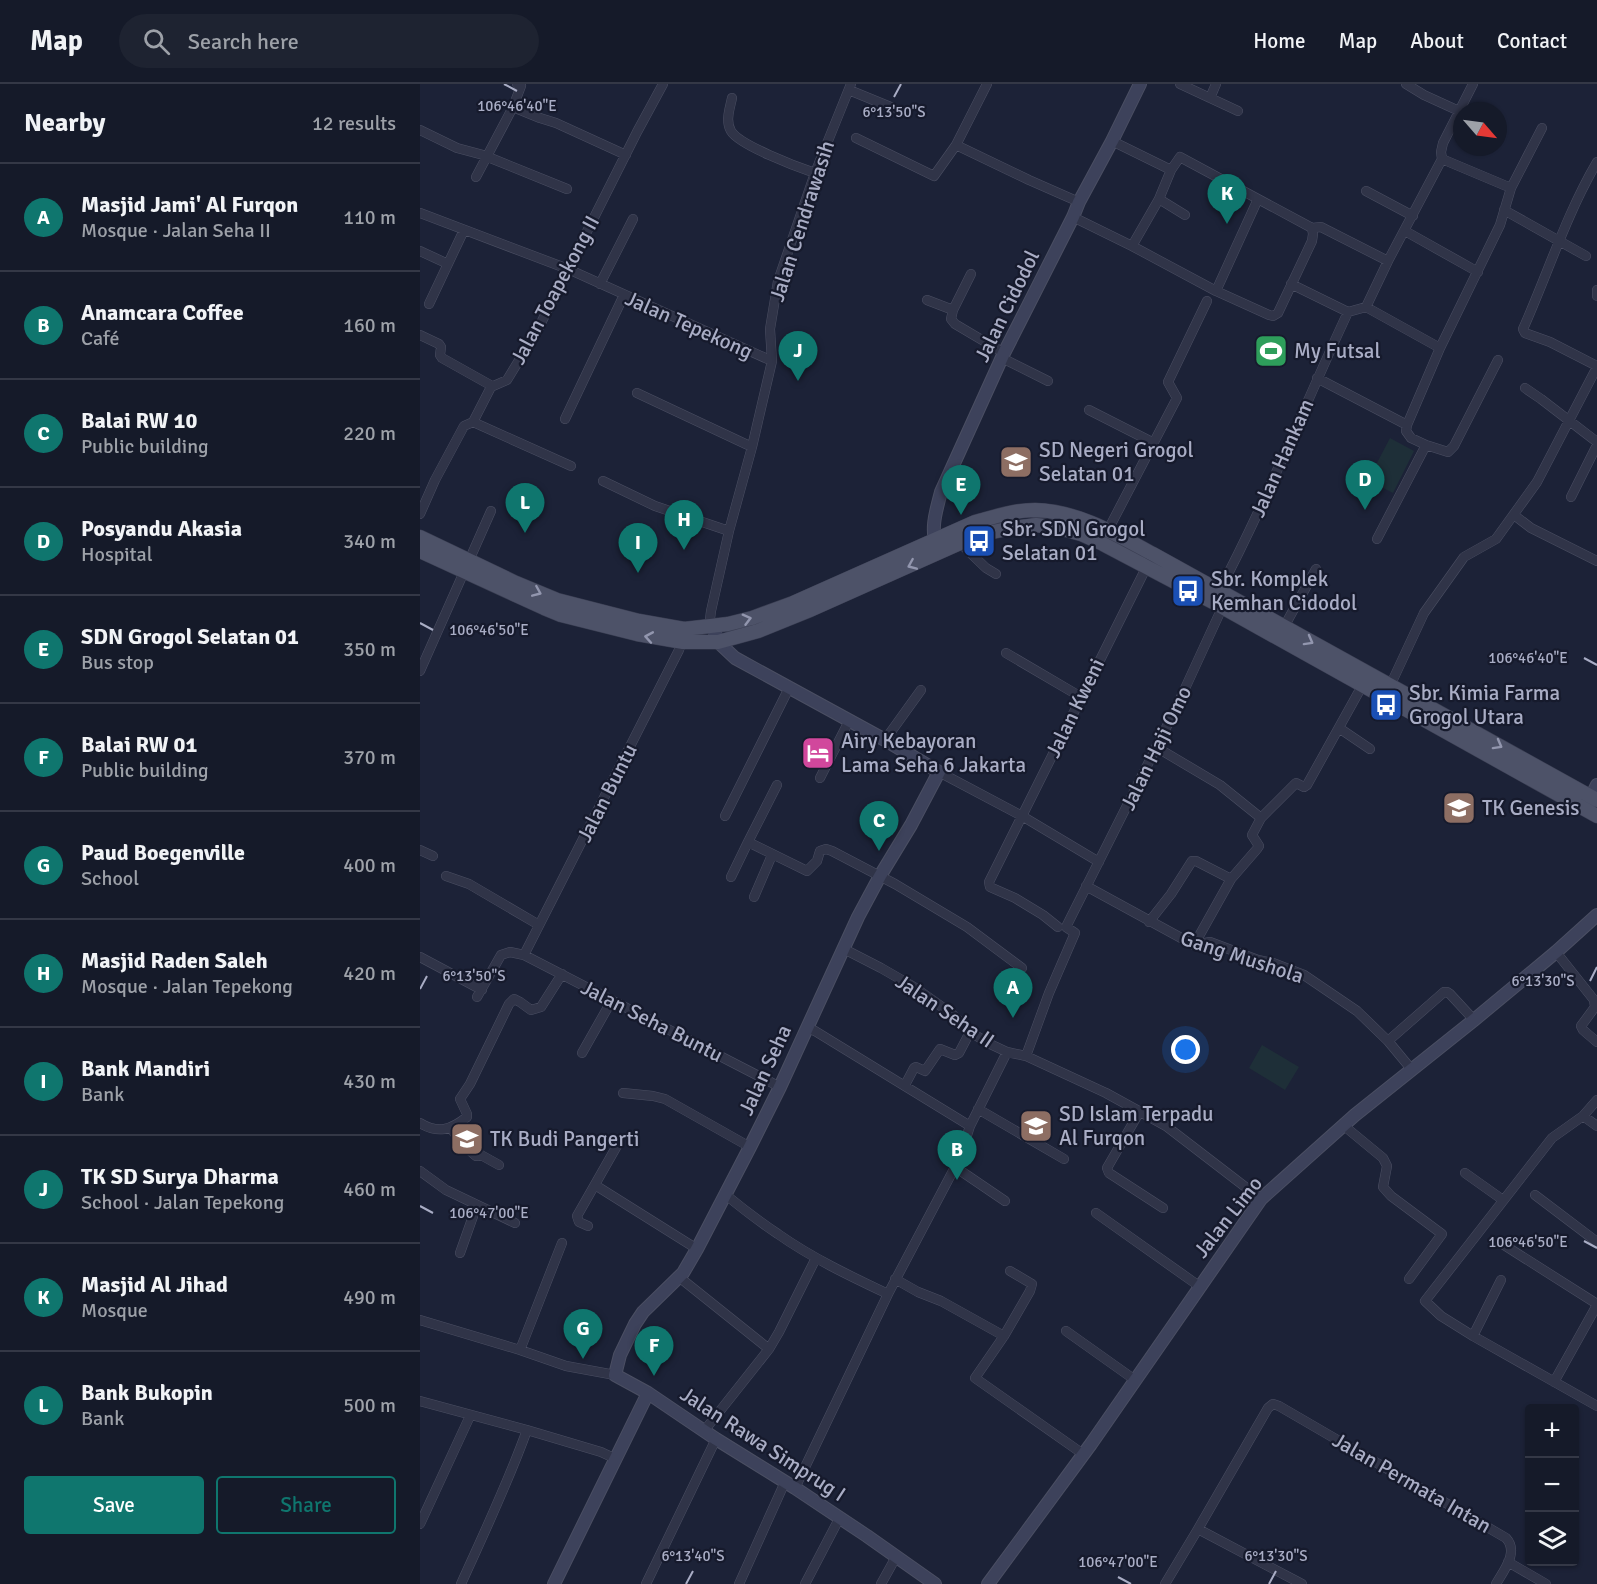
<!DOCTYPE html>
<html lang="en">
<head>
<meta charset="utf-8">
<style>
  body { margin:0; font-family:Signika,sans-serif; background:#1e2331; color:#f1f3f6 }
  .controls { position:absolute; right:18px; bottom:18px; display:grid; overflow:hidden; border-radius:6px; box-shadow:0 2px 4px #0004 }
  .controls button { width:54px; height:54px; display:grid; place-items:center; padding:0; border:0; border-bottom:2px solid #343846; background:#151a29; color:#f1f3f6; font:30px sans-serif }
  .compass { position:absolute; left:1033px; top:18px; width:54px; height:54px; border-radius:50%; background:#151a29; box-shadow:0 2px 4px #0004; rotate:118deg }
  .you { position:absolute; left:766px; top:966px; width:21px; height:21px; margin:-15px; border:4px solid #fff; border-radius:50%; background:#1a73e8; box-shadow:0 0 0 9px #1a73e833 }
  .badge { display:grid; place-items:center; width:39px; height:39px; border-radius:50%; background:#0f766e; color:#fff; font-size:20px; font-weight:700 }
  .pin { position:absolute; translate:-50% -50px; filter:drop-shadow(0 2px 3px #0008) }
  .pin::after { content:''; position:absolute; top:32px; width:21px; height:18px; background:inherit; clip-path:polygon(0 0,100% 0,50% 100%) }
  .list { margin:0; padding:0; list-style:none }
  h2 { display:flex; justify-content:space-between; align-items:center; height:78px; margin:0; padding:0 24px; font-size:26px }
  h2 small { font-size:20px; font-weight:400; color:#9da1a8 }
  .list li { display:grid; grid-template-columns:39px 1fr auto; gap:18px; align-items:center; box-sizing:border-box; height:108px; padding:0 24px; border-top:2px solid #343846 }
  .list b { display:block; font-size:22px; white-space:nowrap }
  .list p { margin:0; font-size:20px; white-space:nowrap; color:#9da1a8 }
  .list em { font-size:20px; font-style:normal; color:#9da1a8 }
  .actions { display:flex; gap:12px; padding:18px 24px }
  .actions a { flex:1; padding:14px 0; border:2px solid #0f766e; border-radius:6px; text-align:center; font-size:21px; color:#0f766e }
  .actions .main { background:#0f766e; color:#fff }
  .icon { flex:none; width:33px; height:33px; fill:none; stroke:currentColor; stroke-width:2; stroke-linecap:round; stroke-linejoin:round }
  .map { position:relative; flex:none; width:1177px; height:1500px; overflow:hidden }
  header { display:flex; align-items:center; gap:36px; box-sizing:border-box; height:84px; padding:0 30px; background:#151a29; border-bottom:2px solid #343846 }
  header strong { font-size:28px }
  nav { display:flex; gap:33px; margin-inline-start:auto; font-size:21px }
  .search { width:420px; height:54px; background:#1e2331; display:flex; align-items:center; gap:15px; box-sizing:border-box; padding:0 21px; border-radius:33px; color:#9da1a8; font-size:22px }
  main { display:flex }
  aside { flex:1; background:#151a29 }
  .map>svg:first-child { display:block }
</style>
</head>
<body>
<header>
<strong>Map</strong>
<div class="search"><svg class="icon" aria-label="search" viewBox="0 0 24 24"><circle cx="10" cy="10" r="6"/><path d="M15 15l6 6"/></svg>Search here</div>
<nav><a>Home</a><a>Map</a><a>About</a><a>Contact</a></nav>
</header>
<main>
<aside>
<h2>Nearby<small>12 results</small></h2>
<ul class="list">
<li><span class="badge">A</span><div><b>Masjid Jami' Al Furqon</b><p>Mosque · Jalan Seha II</p></div><em>110 m</em></li>
<li><span class="badge">B</span><div><b>Anamcara Coffee</b><p>Café</p></div><em>160 m</em></li>
<li><span class="badge">C</span><div><b>Balai RW 10</b><p>Public building</p></div><em>220 m</em></li>
<li><span class="badge">D</span><div><b>Posyandu Akasia</b><p>Hospital</p></div><em>340 m</em></li>
<li><span class="badge">E</span><div><b>SDN Grogol Selatan 01</b><p>Bus stop</p></div><em>350 m</em></li>
<li><span class="badge">F</span><div><b>Balai RW 01</b><p>Public building</p></div><em>370 m</em></li>
<li><span class="badge">G</span><div><b>Paud Boegenville</b><p>School</p></div><em>400 m</em></li>
<li><span class="badge">H</span><div><b>Masjid Raden Saleh</b><p>Mosque · Jalan Tepekong</p></div><em>420 m</em></li>
<li><span class="badge">I</span><div><b>Bank Mandiri</b><p>Bank</p></div><em>430 m</em></li>
<li><span class="badge">J</span><div><b>TK SD Surya Dharma</b><p>School · Jalan Tepekong</p></div><em>460 m</em></li>
<li><span class="badge">K</span><div><b>Masjid Al Jihad</b><p>Mosque</p></div><em>490 m</em></li>
<li><span class="badge">L</span><div><b>Bank Bukopin</b><p>Bank</p></div><em>500 m</em></li>
</ul>
<div class="actions"><a class="main">Save</a><a>Share</a></div>
</aside>
<div class="map">
<svg width="1177" height="1500" viewBox="0 0 1177 1500">
  <rect width="100%" height="100%" fill="#1c2237"/>
  <path fill="#1e2f38" d="M970,354L994,367L973,409L948,396Z
    M842,961L879,983L865,1006L829,984Z"/>
  <g fill="none" stroke-linecap="round" stroke-linejoin="round">
    <defs>
      <path id="street" d="M97,0L101,2L93,23L120,34L136,39L206,71
        M760,0L818,27
        M986,0L1004,11L1039,27
        M1053,0L1023,59L1021,68L1022,75L1091,104
        M429,6L473,24
        M312,14C310,24 305,37 311,47C319,61 377,83 395,89
        M790,14L796,0
        M0,46L37,64L67,72
        M436,54L514,92L536,61L567,0
        M692,57L751,86L739,115L712,162L796,207L849,231L853,232L858,229L892,157L893,150L892,144L760,73L751,86
        M536,61L609,96L659,118
        M68,73L147,105
        M1177,78C1146,131 1128,189 1103,245L1105,249L1130,258L1177,282
        M56,93L93,23
        M946,107L993,132
        M739,115L765,131
        M1084,126L1166,172
        M0,129L148,185L352,277
        M653,133L712,162
        M892,144L901,143L968,177
        M985,147L1058,188
        M0,167L28,180
        M180,200L213,135
        M871,200L928,228L946,223L1020,264
        M1177,206V212
        M796,207L838,115
        M507,216L533,226L531,235L535,240L584,269
        M9,220L44,146
        M946,223L968,177L1022,75
        M533,226L551,190
        M0,251L19,260L21,263L20,271L22,274L72,302
        M582,274L628,297
        M897,294L987,341
        M1105,304L1121,315L1177,358
        M217,309L332,363
        M669,326L734,359
        M145,335L204,211
        M53,338L151,382
        M1006,361L1028,368L1034,362L1078,276
        M183,397L235,422L309,447
        M1151,413L1177,361
        M0,430L15,396L44,342L53,338L71,303L87,296L117,247L217,48L243,0
        M1094,431L1111,444L1177,477
        M688,446L757,314L748,298L787,217
        M957,455L1006,361L991,354L986,347L987,341L1020,264L1080,141L1091,104L1122,44
        M540,459L566,484L576,490
        M797,511C846,419 884,322 928,228
        M293,543L290,535L291,527L309,447L332,363L352,277L350,245L358,197L395,89L431,0
        M864,543L896,485
        M586,569L661,613
        M0,587L71,427
        M970,602L1004,529L1044,473L1076,455L1117,398L1177,283
        M919,644L950,665
        M465,656L501,606
        M736,663L800,701L841,734
        M519,688L602,732L679,778
        M400,694L429,637
        M357,701L328,758L387,787L397,777L400,767L406,765L412,767L475,800L547,843L602,884
        M305,732L369,604
        M0,766L13,772
        M26,792L49,800L119,841
        M311,793L328,758
        M666,802L774,861L790,858L838,876L853,879L884,891L937,927L968,957L992,986
        M334,813L352,771
        M729,838L751,810L772,777H776L811,795
        M638,843L623,831L595,814L570,803L569,798L733,470
        M774,861L811,795L837,765L839,762L832,751L841,734L876,699L884,703L887,701L942,602
        M424,865L461,884L494,903L532,930L550,948L570,960L587,968L606,972L686,1009L746,1042L841,1115
        M1136,868L1174,916L1175,923L1161,942L1163,946L1177,958
        M104,871L259,566L263,554
        M0,873L62,906
        M57,913L81,871L90,868L104,871L360,1003
        M387,944L395,947L550,1042
        M968,957L1024,908H1027L1030,910L1054,936
        M162,969L192,916
        M606,972L629,909L655,849L646,843L756,624L802,524
        M485,1001L494,984L496,983L505,987L520,965L535,971L539,969L550,948
        M203,1009L233,1012L245,1015L330,1063
        M1177,1016L1163,1032L1132,1054L1005,1217L1021,1232L1053,1252L1177,1322
        M558,1025L644,1075
        M720,1027L687,1084L689,1089L743,1124
        M1163,1032L1177,1042
        M0,1039C18,1050 31,1046 47,1033V1030L40,1015L50,1000L89,920L94,915L100,918L111,926L121,923L142,890
        M923,1041L963,1074L967,1082L963,1103L971,1112L1022,1150L989,1195
        M31,1044L42,1060L56,1072L61,1071L79,1081
        M535,1083L585,1117
        M0,1087L26,1106L95,1139
        M1045,1089L1083,1116
        M175,1101L277,1165
        M306,1111C323,1125 340,1138 358,1150C392,1174 430,1192 468,1210
        M1115,1111L1177,1158
        M676,1129L779,1202
        M168,1142L159,1138L157,1132L198,1060
        M1084,1161L1177,1220
        M40,1169L57,1121
        M590,1187L612,1200L610,1207L584,1252L555,1294L663,1370
        M259,1193L349,1265
        M475,1195L498,1208L521,1217L584,1252
        M0,1236L100,1266L146,1282L195,1291
        M646,1247L715,1296
        M1053,1252L1081,1196
        M100,1266L142,1159
        M1134,1298L1177,1221
        M0,1317L107,1346L181,1368L196,1375
        M284,1347L349,1265L359,1248L396,1174
        M375,1404L468,1210L535,1083L542,1067L550,1042L587,968
        M0,1440L50,1332
        M778,1445L882,1500
        M1088,1478L1126,1500
        M41,1500C64,1449 88,1399 107,1346
        M226,1500L296,1355
        M319,1500L365,1398
        M385,1500L420,1433
        M461,1500L476,1473
        M745,1500L778,1445L848,1324L853,1320L859,1322L1086,1454C1099,1468 1084,1486 1076,1500"/>
      <path id="secondary" d="M517,464C510,445 516,427 521,408L584,269L653,133L659,118L692,57L720,0
        M293,543L298,558L315,574L465,656L519,688L491,741L460,792L438,833L360,1003L330,1063L277,1165L263,1189L223,1228L215,1240L200,1271L195,1291L228,1309L296,1355L375,1404L447,1452L515,1500
        M1167,721L1177,701
        M134,1500L228,1309
        M568,1500L671,1360L841,1115L935,1031L1054,936L1136,868L1177,831"/>
      <path id="primary" d="M0,453L96,499L137,516L219,537L264,545L308,540L332,534L373,519L555,438C574,433 594,426 615,426C658,427 696,450 733,470L1177,716
        M0,467L124,524L141,531L217,550L263,558H298L338,547L390,526L558,451L592,444L616,441L639,444L661,450L683,460L793,518L1177,732"/>
    </defs>
    <use href="#street" stroke="#4b4f63" stroke-width="10"/>
    <use href="#secondary" stroke="#4b4f63" stroke-width="14"/>
    <use href="#primary" stroke="#393d51" stroke-width="15"/>
    <use href="#street" stroke="#303448" stroke-width="9"/>
    <use href="#secondary" stroke="#3d425b" stroke-width="12"/>
    <use href="#primary" stroke="#4d5268" stroke-width="14"/>
  </g>
  <defs><path id="oneway-chevron" d="M-2-3.5L2.5 0L-2 3.5" fill="none" stroke-width="1.6" stroke-linecap="round" stroke-linejoin="round" transform="scale(1.5)"/></defs>
  <g stroke="#9296ae">
    <use href="#oneway-chevron" transform="translate(492 481) rotate(157)"/>
    <use href="#oneway-chevron" transform="translate(117 508) rotate(23)"/>
    <use href="#oneway-chevron" transform="translate(327 535) rotate(-15)"/>
    <use href="#oneway-chevron" transform="translate(229 553) rotate(-170)"/>
    <use href="#oneway-chevron" transform="translate(889 557) rotate(29)"/>
    <use href="#oneway-chevron" transform="translate(1078 661) rotate(29)"/>
  </g>
  <path fill="none" stroke="#a9adc5" stroke-width="2" d="M84,0L97,7M474,13L481,0M0,539L13,546M1164,574L1177,581M1170,897L1177,883M0,905L7,892M0,1122L13,1129M1164,1157L1177,1164M698,1493L711,1500M266,1500L273,1487M849,1500L856,1487"/>
  <defs>
    <symbol id="stadium-square" viewBox="-11 -11 22 22"><rect x="-9" y="-9" width="18" height="18" rx="4" fill="#2e9e5b" stroke="#161a2c"/><path d="M0-5a6.5 5 0 1 0 0 10a6.5 5 0 1 0 0-10ZM-3.5-1.8h7v3.6h-7Z" fill="#fff"/></symbol>
    <symbol id="school-square" viewBox="-11 -11 22 22"><rect x="-9" y="-9" width="18" height="18" rx="4" fill="#8d6e63" stroke="#161a2c"/><path d="M0-5L7-2L0 1L-7-2ZM-4 1L0 2.5L4 1V4Q0 6-4 4Z" fill="#fff"/></symbol>
    <symbol id="bus-square" viewBox="-11 -11 22 22"><rect x="-9" y="-9" width="18" height="18" rx="4" fill="#1a4fb4" stroke="#161a2c"/><path d="M-5-6H5V4H4V6H2V4H-2V6H-4V4H-5ZM-3.5-4V0h7V-4ZM-3.5 1.2v1.5H-2V1.2ZM2 1.2v1.5H3.5V1.2Z" fill="#fff"/></symbol>
    <symbol id="hotel-square" viewBox="-11 -11 22 22"><rect x="-9" y="-9" width="18" height="18" rx="4" fill="#d1479c" stroke="#161a2c"/><path d="M-6-4.5h1.5V1H6V5H4.5V3h-9V5H-6ZM-4 0a1.8 1.8 0 1 1 3.6 0ZM.5 0V-2.5h3Q6-2.5 6 0Z" fill="#fff"/></symbol>
  </defs>
  <g fill-rule="evenodd">
    <use href="#stadium-square" x="832" y="248" width="38" height="38"/>
    <use href="#school-square" x="577" y="359" width="38" height="38"/>
    <use href="#bus-square" x="540" y="438" width="38" height="38"/>
    <use href="#bus-square" x="749" y="488" width="38" height="38"/>
    <use href="#bus-square" x="947" y="602" width="38" height="38"/>
    <use href="#hotel-square" x="379" y="650" width="38" height="38"/>
    <use href="#school-square" x="1020" y="705" width="38" height="38"/>
    <use href="#school-square" x="597" y="1023" width="38" height="38"/>
    <use href="#school-square" x="28" y="1036" width="38" height="38"/>
  </g>
  <g text-anchor="middle" stroke-width="4.5" stroke-linejoin="round" paint-order="stroke">
    <g font-size="21" fill="#a9adc5" stroke="#161a2c">
      <text transform="translate(382 137) rotate(-72)" y="7">Jalan Cendrawasih</text>
      <text transform="translate(135 206) rotate(-62)" y="7">Jalan Toapekong II</text>
      <text transform="translate(587 222) rotate(-64)" y="7">Jalan Cidodol</text>
      <text transform="translate(269 241) rotate(24)" y="7">Jalan Tepekong</text>
      <text transform="translate(862 374) rotate(-66)" y="7">Jalan Hankam</text>
      <text transform="translate(655 624) rotate(-64)" y="7">Jalan Kweni</text>
      <text transform="translate(736 664) rotate(-64)" y="7">Jalan Haji Omo</text>
      <text transform="translate(187 709) rotate(-63)" y="7">Jalan Buntu</text>
      <text transform="translate(822 873) rotate(18)" y="7">Gang Mushola</text>
      <text transform="translate(525 927) rotate(34)" y="7">Jalan Seha II</text>
      <text transform="translate(232 937) rotate(27)" y="7">Jalan Seha Buntu</text>
      <text transform="translate(345 986) rotate(-65)" y="7">Jalan Seha</text>
      <text transform="translate(808 1133) rotate(-52)" y="7">Jalan Limo</text>
      <text transform="translate(343 1360) rotate(33)" y="7">Jalan Rawa Simprug I</text>
      <text transform="translate(992 1399) rotate(30)" y="7">Jalan Permata Intan</text>
    </g>
    <g font-size="21" fill="#a9adc5" stroke="#161a2c" text-anchor="start">
      <text x="874" y="274">My Futsal</text>
      <text x="619" y="373">SD Negeri Grogol<tspan x="619" dy="24">Selatan 01</tspan></text>
      <text x="582" y="452">Sbr. SDN Grogol<tspan x="582" dy="24">Selatan 01</tspan></text>
      <text x="791" y="502">Sbr. Komplek<tspan x="791" dy="24">Kemhan Cidodol</tspan></text>
      <text x="989" y="616">Sbr. Kimia Farma<tspan x="989" dy="24">Grogol Utara</tspan></text>
      <text x="421" y="664">Airy Kebayoran<tspan x="421" dy="24">Lama Seha 6 Jakarta</tspan></text>
      <text x="1062" y="731">TK Genesis</text>
      <text x="639" y="1037">SD Islam Terpadu<tspan x="639" dy="24">Al Furqon</tspan></text>
      <text x="70" y="1062">TK Budi Pangerti</text>
    </g>
  </g>
  <g font-size="15" text-anchor="middle" fill="#a9adc5" stroke="#161a2c" stroke-width="4.5" stroke-linejoin="round" paint-order="stroke">
    <text x="97" y="27">106°46'40"E</text>
    <text x="474" y="33">6°13'50"S</text>
    <text x="69" y="551">106°46'50"E</text>
    <text x="1108" y="579">106°46'40"E</text>
    <text x="54" y="897">6°13'50"S</text>
    <text x="1123" y="902">6°13'30"S</text>
    <text x="69" y="1134">106°47'00"E</text>
    <text x="1108" y="1163">106°46'50"E</text>
    <text x="273" y="1477">6°13'40"S</text>
    <text x="856" y="1477">6°13'30"S</text>
    <text x="698" y="1483">106°47'00"E</text>
  </g>
</svg>
<div class="controls">
<button>+</button>
<button>−</button>
<button><svg class="icon" aria-label="layers" viewBox="0 0 24 24"><path d="M12 4l9 5-9 5-9-5zM3 14l9 5 9-5"/></svg></button>
</div>
<svg class="compass" viewBox="-18 -18 36 36"><path d="M0-13l5 13h-10z" fill="#e53935"/><path d="M0 13l5-13h-10z" fill="#9da1a8"/></svg>
<div class="you"></div>
<div class="pin badge" style="left:593px;top:934px">A</div>
<div class="pin badge" style="left:537px;top:1096px">B</div>
<div class="pin badge" style="left:459px;top:767px">C</div>
<div class="pin badge" style="left:945px;top:426px">D</div>
<div class="pin badge" style="left:541px;top:431px">E</div>
<div class="pin badge" style="left:234px;top:1292px">F</div>
<div class="pin badge" style="left:163px;top:1275px">G</div>
<div class="pin badge" style="left:264px;top:466px">H</div>
<div class="pin badge" style="left:218px;top:489px">I</div>
<div class="pin badge" style="left:378px;top:297px">J</div>
<div class="pin badge" style="left:807px;top:140px">K</div>
<div class="pin badge" style="left:105px;top:449px">L</div>
</div>
</main>
</body>
</html>
